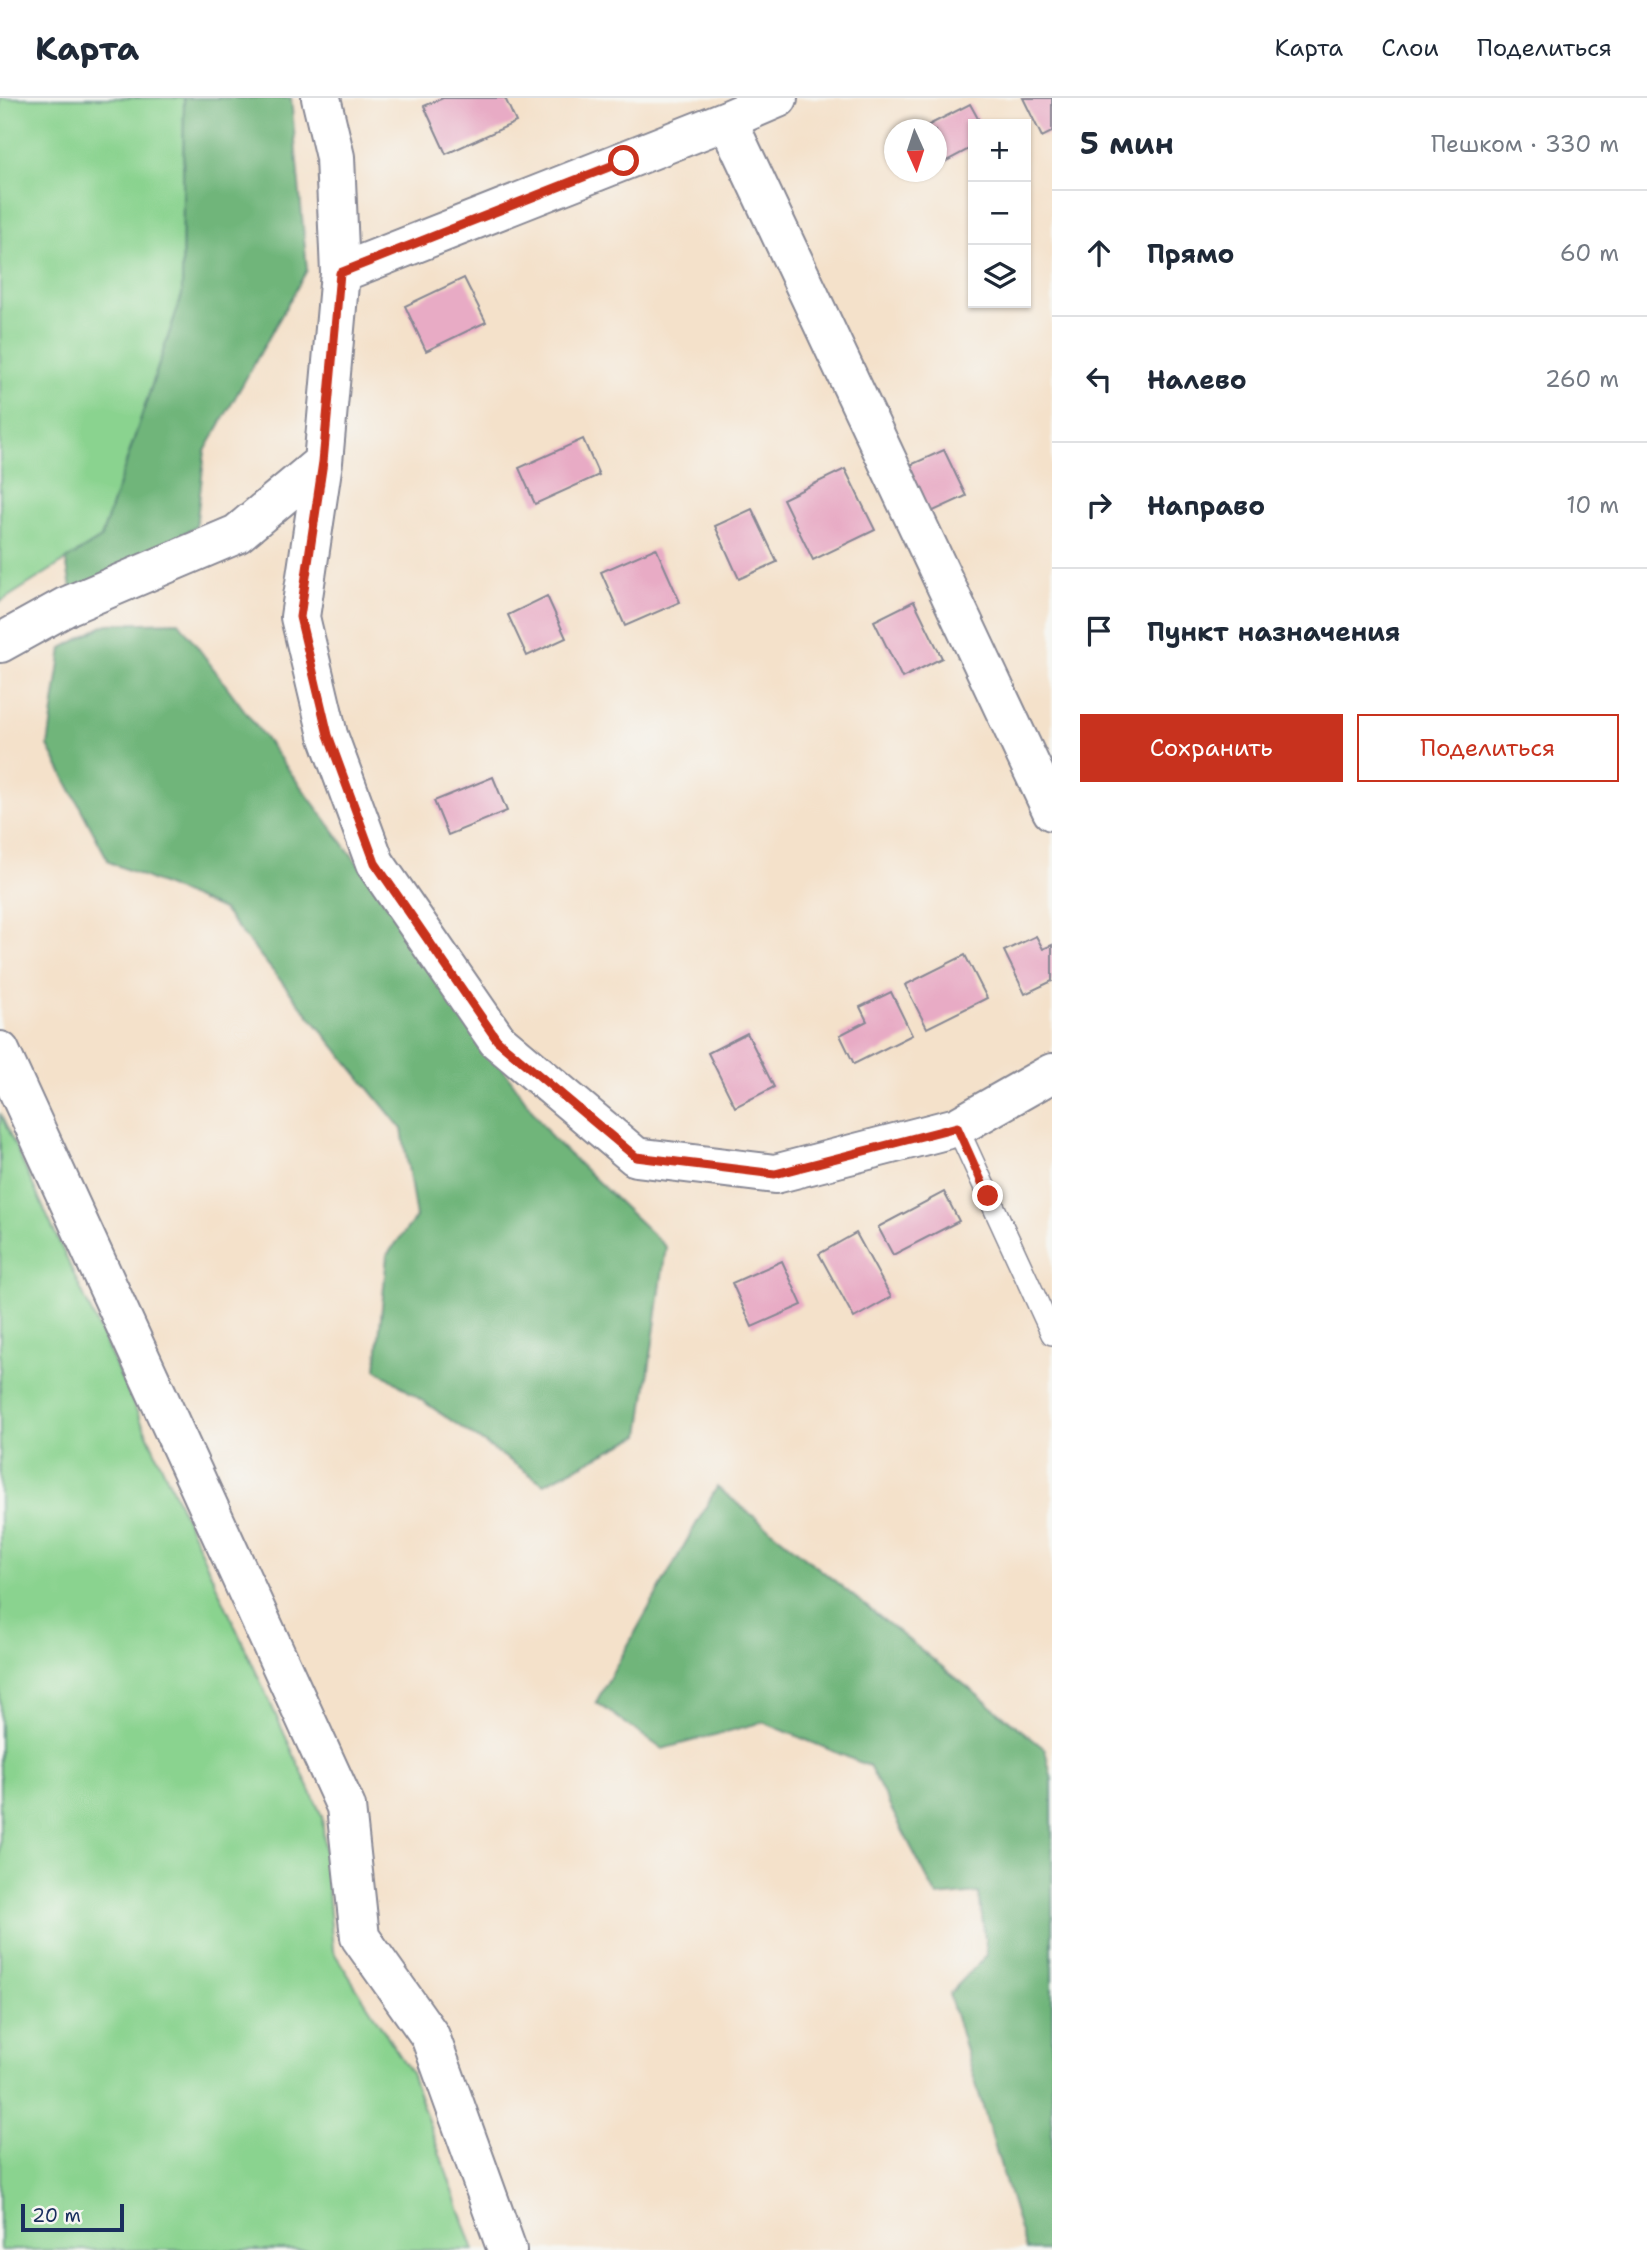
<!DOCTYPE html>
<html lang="ru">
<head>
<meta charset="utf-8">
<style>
  body { margin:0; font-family:"Shantell Sans",sans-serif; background:#f2f2f3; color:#1f2937 }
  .controls { position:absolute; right:21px; top:21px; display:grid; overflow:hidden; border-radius:0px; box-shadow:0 2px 5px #0004 }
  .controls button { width:63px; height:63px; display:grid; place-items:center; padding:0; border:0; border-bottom:2px solid #e0e1e3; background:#fff; color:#1f2937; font:35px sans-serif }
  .compass { position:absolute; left:884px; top:21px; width:63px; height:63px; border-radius:50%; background:#fff; box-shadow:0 2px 5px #0004; rotate:177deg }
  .scale { position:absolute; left:21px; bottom:18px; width:103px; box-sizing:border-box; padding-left:7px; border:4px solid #1b2f5e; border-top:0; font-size:19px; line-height:24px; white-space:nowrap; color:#1b2f5e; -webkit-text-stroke:5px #f6f6f2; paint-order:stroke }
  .stop { position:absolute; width:21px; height:21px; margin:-16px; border:5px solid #c8321e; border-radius:50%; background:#fff }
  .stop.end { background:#c8321e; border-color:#fff; box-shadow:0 2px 7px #0008 }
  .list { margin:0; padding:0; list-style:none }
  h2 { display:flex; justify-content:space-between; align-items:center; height:91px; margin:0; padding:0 28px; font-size:30px }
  h2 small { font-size:23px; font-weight:400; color:#747a83 }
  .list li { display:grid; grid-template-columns:46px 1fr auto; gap:21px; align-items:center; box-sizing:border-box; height:126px; padding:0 28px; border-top:2px solid #e0e1e3 }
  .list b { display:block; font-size:26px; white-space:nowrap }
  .list em { font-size:23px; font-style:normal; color:#747a83 }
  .actions { display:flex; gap:14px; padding:21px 28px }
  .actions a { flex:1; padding:16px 0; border:2px solid #c8321e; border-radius:0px; text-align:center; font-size:24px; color:#c8321e }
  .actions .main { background:#c8321e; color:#fff }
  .icon { flex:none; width:38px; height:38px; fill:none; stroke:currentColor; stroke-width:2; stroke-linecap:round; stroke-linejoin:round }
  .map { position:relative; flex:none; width:1052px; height:2152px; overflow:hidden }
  header { display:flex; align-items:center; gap:42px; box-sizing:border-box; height:98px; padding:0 35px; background:#fff; border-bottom:2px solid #e0e1e3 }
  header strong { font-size:33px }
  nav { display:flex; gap:38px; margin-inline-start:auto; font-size:24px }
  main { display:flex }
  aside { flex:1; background:#fff }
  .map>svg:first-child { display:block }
</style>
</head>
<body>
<header>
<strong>Карта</strong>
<nav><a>Карта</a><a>Слои</a><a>Поделиться</a></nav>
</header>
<main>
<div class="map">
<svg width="1052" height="2152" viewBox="0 0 1052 2152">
  <rect width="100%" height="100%" fill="#f6f6f2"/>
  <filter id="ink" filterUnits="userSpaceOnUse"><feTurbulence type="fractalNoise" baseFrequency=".0143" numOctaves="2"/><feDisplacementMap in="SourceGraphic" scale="14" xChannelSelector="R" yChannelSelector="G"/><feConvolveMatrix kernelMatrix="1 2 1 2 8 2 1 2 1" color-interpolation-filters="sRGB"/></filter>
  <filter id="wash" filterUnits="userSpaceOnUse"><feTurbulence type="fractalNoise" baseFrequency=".00686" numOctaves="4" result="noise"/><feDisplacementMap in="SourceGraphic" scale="28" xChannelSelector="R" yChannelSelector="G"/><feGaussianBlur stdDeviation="1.57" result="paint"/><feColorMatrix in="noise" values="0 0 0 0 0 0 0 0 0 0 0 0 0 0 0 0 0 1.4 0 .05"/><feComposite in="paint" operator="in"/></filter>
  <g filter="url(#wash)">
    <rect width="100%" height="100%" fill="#f4e1ca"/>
    <path fill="#8ad38f" stroke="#528176" stroke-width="2" d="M0,0H184L182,197L101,440L0,504Z
      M0,1015L322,1718L333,1853L411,1975L474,2152H0Z"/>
    <path fill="#6fb57a" stroke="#45726c" stroke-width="2" d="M184,0H291L307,172L205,353L196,429L72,495L66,462L101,440L182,197Z
      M179,524L359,767L552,1040L666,1149L640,1337L544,1386L376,1271L387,1157L416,1119L402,1031L223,812L109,764L48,648L62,550L107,526Z
      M717,1389L1045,1651L1052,1682V2152H1026L949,1896L987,1857L979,1795L937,1799L869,1668L763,1624L662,1651L596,1604Z"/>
    <g id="blocks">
      <path fill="#e8abc5" d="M443,0H505L516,24L446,56L424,8Z
        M1023,0H1052V34L1042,39Z
        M970,6L981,26H973V49L939,67L936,62V32H919Z
        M464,180L486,224L426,253L405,208Z
        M583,341L599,377L535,406L519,370Z
        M944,352L966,398L929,415L906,369Z
        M845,371L875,432L813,462L783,401Z
        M752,411L777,464L739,481L715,428Z
        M656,450L680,504L625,528L601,474Z
        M547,498L566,540L527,558L508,517Z
        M914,503L942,560L902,580L874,523Z
        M493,679L507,713L448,737L434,703Z
        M1036,838L1043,851L1052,847V883L1025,896L1004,853Z
        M965,857L987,900L927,930L905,887Z
        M891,894L912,937L854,966L840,937L867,923L860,909Z
        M747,935L774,989L735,1009L708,955Z
        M944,1094L959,1123L893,1157L878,1129Z
        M856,1135L891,1199L854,1220L819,1156Z
        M782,1163L802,1207L752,1229L732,1185Z"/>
    </g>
  </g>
  <g filter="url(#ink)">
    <use href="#blocks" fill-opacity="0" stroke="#888894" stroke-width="2"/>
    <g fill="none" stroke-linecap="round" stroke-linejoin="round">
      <defs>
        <path id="service" d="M957,1029L1052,1236"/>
        <path id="minor" d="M321,0L335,59L340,175L323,364L300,519L328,637L375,765L497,942L636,1059L775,1076L957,1029L1052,975
          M727,22L1052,713
          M340,175L727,22L778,0
          M0,545L67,508L237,436L323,364
          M0,953L346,1709L360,1839L430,1938L507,2152"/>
      </defs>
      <use href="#service" stroke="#888894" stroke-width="24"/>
      <use href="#minor" stroke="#888894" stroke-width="42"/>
      <use href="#service" stroke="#fff" stroke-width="21"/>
      <use href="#minor" stroke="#fff" stroke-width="38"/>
    </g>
  </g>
  <g fill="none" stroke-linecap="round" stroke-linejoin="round" filter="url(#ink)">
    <path stroke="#c8321e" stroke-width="9" d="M624,63L340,175L323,364L300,519L328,637L375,765L497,942L636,1059L775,1076L957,1029L988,1098"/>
  </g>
</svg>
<div class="controls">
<button>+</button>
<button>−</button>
<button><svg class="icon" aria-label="layers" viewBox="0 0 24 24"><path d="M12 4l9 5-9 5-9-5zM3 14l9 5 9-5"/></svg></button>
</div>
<svg class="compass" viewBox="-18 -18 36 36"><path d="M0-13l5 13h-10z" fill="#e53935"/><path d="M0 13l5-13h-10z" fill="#747a83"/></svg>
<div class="scale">20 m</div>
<div class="stop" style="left:624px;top:63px"></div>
<div class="stop end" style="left:988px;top:1098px"></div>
</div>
<aside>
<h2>5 мин<small>Пешком · 330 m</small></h2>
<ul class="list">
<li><svg class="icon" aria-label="ahead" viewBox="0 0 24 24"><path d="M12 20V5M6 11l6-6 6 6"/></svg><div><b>Прямо</b></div><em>60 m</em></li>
<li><svg class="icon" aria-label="left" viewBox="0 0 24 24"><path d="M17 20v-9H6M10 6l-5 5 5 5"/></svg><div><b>Налево</b></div><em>260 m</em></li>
<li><svg class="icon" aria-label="right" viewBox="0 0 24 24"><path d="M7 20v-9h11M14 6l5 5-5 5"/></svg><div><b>Направо</b></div><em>10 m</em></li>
<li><svg class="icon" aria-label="arrive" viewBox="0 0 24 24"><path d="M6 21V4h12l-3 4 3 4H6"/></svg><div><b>Пункт назначения</b></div></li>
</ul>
<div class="actions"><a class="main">Сохранить</a><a>Поделиться</a></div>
</aside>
</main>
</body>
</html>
